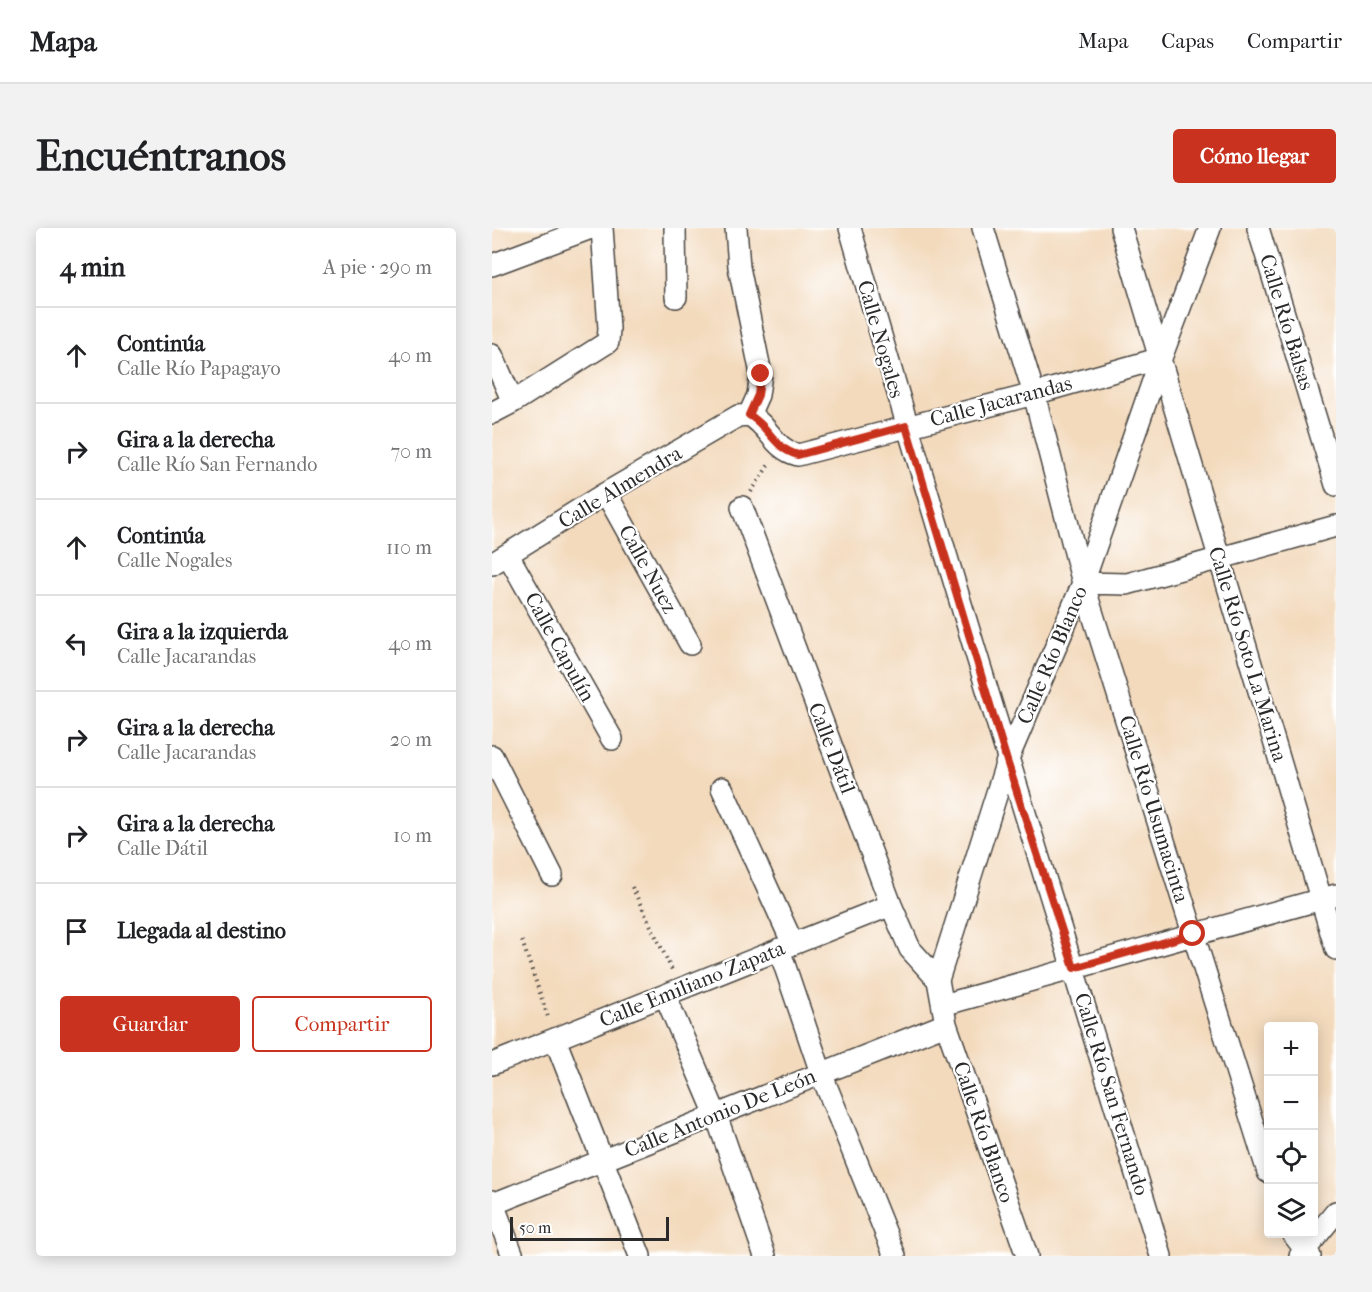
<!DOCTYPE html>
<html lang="es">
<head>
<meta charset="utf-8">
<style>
  body { margin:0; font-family:"IM FELL French Canon",serif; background:#f2f2f2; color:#202124 }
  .controls { position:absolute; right:18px; bottom:18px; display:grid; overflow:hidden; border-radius:6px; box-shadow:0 3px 15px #0003 }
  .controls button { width:54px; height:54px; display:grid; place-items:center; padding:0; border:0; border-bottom:2px solid #e0e0e0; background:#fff; color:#202124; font:30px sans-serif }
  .scale { position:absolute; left:18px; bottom:15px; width:159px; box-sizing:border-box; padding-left:6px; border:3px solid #2b2b2b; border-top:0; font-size:16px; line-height:21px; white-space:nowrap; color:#2b2b2b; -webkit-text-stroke:4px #fff; paint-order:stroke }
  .stop { position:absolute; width:18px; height:18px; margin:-14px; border:4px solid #c8321e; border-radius:50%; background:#fff }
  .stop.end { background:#c8321e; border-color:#fff; box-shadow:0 2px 6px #0008 }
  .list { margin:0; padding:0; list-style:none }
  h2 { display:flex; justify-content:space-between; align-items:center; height:78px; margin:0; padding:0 24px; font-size:26px }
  h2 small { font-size:20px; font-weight:400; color:#757577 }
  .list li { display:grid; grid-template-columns:39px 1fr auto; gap:18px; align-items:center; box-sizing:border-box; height:96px; padding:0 24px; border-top:2px solid #e0e0e0 }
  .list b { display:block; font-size:22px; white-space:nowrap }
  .list p { margin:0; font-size:20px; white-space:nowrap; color:#757577 }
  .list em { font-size:20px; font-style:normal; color:#757577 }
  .actions { display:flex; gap:12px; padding:18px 24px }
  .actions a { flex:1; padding:14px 0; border:2px solid #c8321e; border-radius:6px; text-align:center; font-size:21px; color:#c8321e }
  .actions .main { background:#c8321e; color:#fff }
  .icon { flex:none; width:33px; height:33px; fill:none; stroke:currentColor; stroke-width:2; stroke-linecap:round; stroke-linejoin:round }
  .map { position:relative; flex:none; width:844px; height:1028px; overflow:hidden; border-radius:6px }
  header { display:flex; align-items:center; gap:36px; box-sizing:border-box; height:84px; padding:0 30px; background:#fff; border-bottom:2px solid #e0e0e0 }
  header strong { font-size:28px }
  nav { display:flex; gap:33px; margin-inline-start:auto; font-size:21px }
  .intro { display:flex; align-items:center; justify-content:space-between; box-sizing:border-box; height:144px; padding:0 36px }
  h1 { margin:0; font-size:42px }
  .button { padding:15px 27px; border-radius:6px; background:#c8321e; color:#fff; font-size:21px; font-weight:700 }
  main { display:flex; gap:36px; padding:0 36px }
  aside { flex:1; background:#fff; border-radius:6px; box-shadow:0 3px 15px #0003 }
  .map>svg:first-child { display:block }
</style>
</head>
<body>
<header>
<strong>Mapa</strong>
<nav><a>Mapa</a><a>Capas</a><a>Compartir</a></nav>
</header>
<div class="intro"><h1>Encuéntranos</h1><a class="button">Cómo llegar</a></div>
<main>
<aside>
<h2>4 min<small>A pie · 290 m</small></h2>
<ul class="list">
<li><svg class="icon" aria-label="ahead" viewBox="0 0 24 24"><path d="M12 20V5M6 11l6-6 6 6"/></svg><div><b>Continúa</b><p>Calle Río Papagayo</p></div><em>40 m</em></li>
<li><svg class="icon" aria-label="right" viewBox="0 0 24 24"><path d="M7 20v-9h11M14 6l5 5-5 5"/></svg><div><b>Gira a la derecha</b><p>Calle Río San Fernando</p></div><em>70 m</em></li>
<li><svg class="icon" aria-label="ahead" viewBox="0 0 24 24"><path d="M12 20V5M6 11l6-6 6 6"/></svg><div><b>Continúa</b><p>Calle Nogales</p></div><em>110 m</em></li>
<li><svg class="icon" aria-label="left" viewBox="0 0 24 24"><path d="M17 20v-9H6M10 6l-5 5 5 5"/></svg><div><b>Gira a la izquierda</b><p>Calle Jacarandas</p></div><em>40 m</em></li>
<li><svg class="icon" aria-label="right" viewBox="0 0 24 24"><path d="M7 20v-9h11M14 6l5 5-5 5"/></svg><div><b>Gira a la derecha</b><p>Calle Jacarandas</p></div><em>20 m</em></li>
<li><svg class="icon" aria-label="right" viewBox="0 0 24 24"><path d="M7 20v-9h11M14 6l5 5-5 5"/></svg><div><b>Gira a la derecha</b><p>Calle Dátil</p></div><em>10 m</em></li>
<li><svg class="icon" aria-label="arrive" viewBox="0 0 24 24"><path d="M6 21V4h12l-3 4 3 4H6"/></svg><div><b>Llegada al destino</b></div></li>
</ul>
<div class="actions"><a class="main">Guardar</a><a>Compartir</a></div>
</aside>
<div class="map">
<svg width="844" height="1028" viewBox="0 0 844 1028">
  <rect width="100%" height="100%" fill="#fff"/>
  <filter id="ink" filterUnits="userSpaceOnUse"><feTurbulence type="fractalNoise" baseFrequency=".0167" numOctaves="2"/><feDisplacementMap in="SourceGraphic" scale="12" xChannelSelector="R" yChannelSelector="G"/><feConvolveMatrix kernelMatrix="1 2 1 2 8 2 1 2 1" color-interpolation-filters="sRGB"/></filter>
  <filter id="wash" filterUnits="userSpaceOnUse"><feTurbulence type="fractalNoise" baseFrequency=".008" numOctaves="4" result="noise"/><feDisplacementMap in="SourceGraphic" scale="24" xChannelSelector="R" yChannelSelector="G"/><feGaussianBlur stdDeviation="1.35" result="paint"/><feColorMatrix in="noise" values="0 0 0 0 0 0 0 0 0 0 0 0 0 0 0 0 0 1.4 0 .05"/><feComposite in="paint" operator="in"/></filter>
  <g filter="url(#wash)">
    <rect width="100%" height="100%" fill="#f3dabd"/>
  </g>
  <g filter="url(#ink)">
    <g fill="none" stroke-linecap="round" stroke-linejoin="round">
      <defs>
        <path id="minor" d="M183,0L184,69
          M244,0L247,39L269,146L266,167L257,187
          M358,0C456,344 565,685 669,1028
          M491,0L542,166L591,355L776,944
          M629,0L844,721
          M766,0L844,257
          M0,37L99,0
          M0,127L21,174
          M0,185L21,174L116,114L117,100L110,0
          M257,187C278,198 281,221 306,227L542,166L669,130
          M114,265L198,416
          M250,279L399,677L418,721L446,752
          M16,327L120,511
          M0,336L114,265L246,188L257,187
          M591,355L635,356L844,298
          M0,528L60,647
          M230,560L301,716
          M287,721L329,845L403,1028
          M173,767L224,887L273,1028
          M451,777L844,667
          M63,811L148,1028
          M0,836L399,677
          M0,973L21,1028
          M1,976L454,796
          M801,1006L818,1028
          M535,1028L454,796L446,752L515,533L591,355L669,130L718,0
          M808,1028L844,984"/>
      </defs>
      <use href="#minor" stroke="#494541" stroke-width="24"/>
      <path stroke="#494541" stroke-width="4" stroke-dasharray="1.5 4.5" stroke-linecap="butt" d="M259,264L278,235
        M140,659L180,742
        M30,713L57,792"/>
      <use href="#minor" stroke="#fff" stroke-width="21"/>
    </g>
  </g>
  <g fill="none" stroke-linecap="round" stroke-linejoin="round" filter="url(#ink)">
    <path stroke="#c8321e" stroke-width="8" d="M269,146L266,167L257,187C277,198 282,221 306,227L414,198L515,533L582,740L701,706"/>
  </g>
  <g text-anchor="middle" stroke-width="4.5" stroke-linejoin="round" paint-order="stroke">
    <g font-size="21" fill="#2b2b2b" stroke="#fff">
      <text transform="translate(795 94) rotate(73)" y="7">Calle Río Balsas</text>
      <text transform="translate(389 111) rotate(74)" y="7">Calle Nogales</text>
      <text transform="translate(509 173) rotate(-15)" y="7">Calle Jacarandas</text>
      <text transform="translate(128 259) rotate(-31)" y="7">Calle Almendra</text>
      <text transform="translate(156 341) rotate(61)" y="7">Calle Nuez</text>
      <text transform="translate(68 419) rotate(61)" y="7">Calle Capulín</text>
      <text transform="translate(756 426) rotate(73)" y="7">Calle Río Soto La Marina</text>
      <text transform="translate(560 427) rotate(-67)" y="7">Calle Río Blanco</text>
      <text transform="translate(340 520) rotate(69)" y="7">Calle Dátil</text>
      <text transform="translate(662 581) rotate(73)" y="7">Calle Río Usumacinta</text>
      <text transform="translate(200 756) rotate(-22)" y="7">Calle Emiliano Zapata</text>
      <text transform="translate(620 866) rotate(73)" y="7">Calle Río San Fernando</text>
      <text transform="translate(228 885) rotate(-22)" y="7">Calle Antonio De León</text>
      <text transform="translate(492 904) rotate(71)" y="7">Calle Río Blanco</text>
    </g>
  </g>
</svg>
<div class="controls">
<button>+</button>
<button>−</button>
<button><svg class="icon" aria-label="locate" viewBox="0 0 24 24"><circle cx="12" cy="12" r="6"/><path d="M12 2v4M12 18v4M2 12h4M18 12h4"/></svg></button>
<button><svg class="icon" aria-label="layers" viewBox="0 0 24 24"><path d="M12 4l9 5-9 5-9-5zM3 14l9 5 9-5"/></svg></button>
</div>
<div class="scale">50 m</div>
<div class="stop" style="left:701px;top:706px"></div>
<div class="stop end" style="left:269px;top:146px"></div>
</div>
</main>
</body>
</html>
